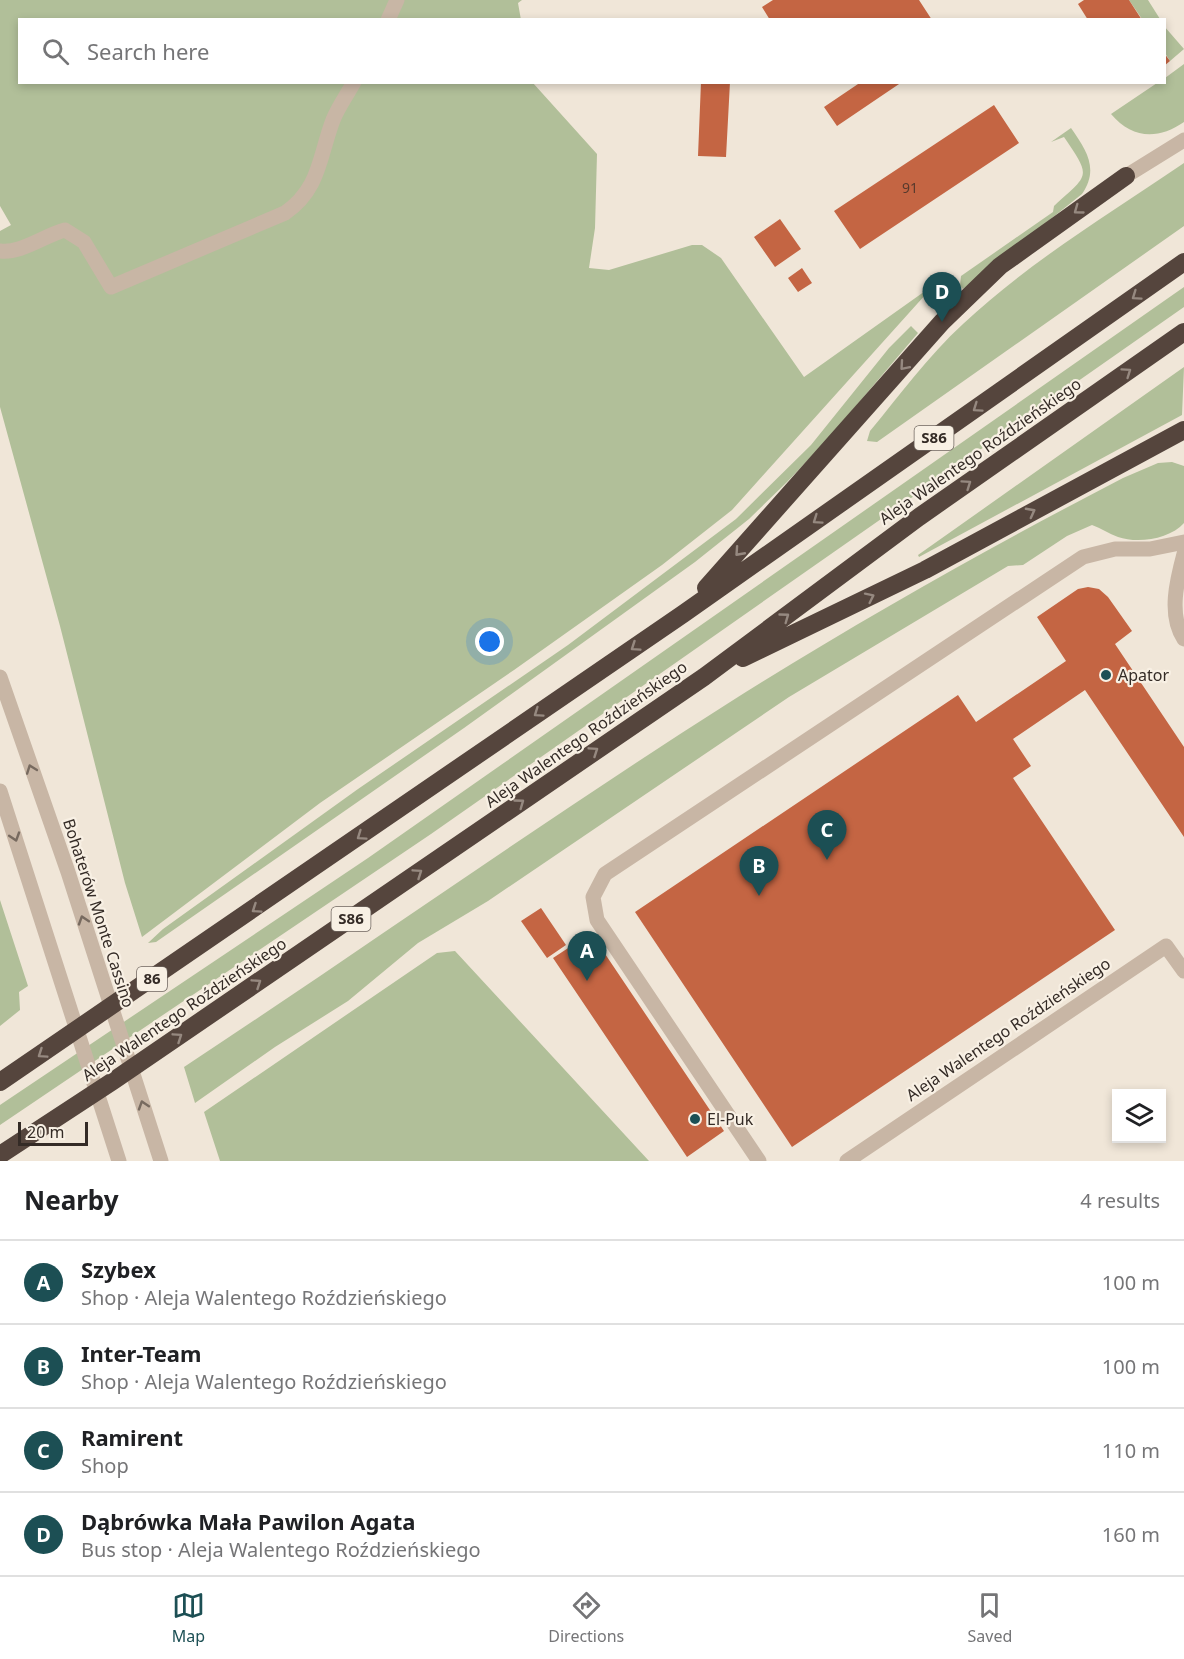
<!DOCTYPE html>
<html lang="en">
<head>
<meta charset="utf-8">
<style>
  body { margin:0; font-family:"Noto Sans",sans-serif; background:#f2f2f2; color:#202124 }
  .controls { position:absolute; right:18px; bottom:18px; display:grid; overflow:hidden; border-radius:0px; box-shadow:0 3px 9px #0003 }
  .controls button { width:54px; height:54px; display:grid; place-items:center; padding:0; border:0; border-bottom:2px solid #e0e0e0; background:#fff; color:#202124; font:30px sans-serif }
  .scale { position:absolute; left:18px; bottom:15px; width:70px; box-sizing:border-box; padding-left:6px; border:3px solid #342b26; border-top:0; font-size:16px; line-height:21px; white-space:nowrap; color:#342b26; -webkit-text-stroke:4px #f8f0e4; paint-order:stroke }
  .you { position:absolute; left:490px; top:642px; width:21px; height:21px; margin:-15px; border:4px solid #fff; border-radius:50%; background:#1a73e8; box-shadow:0 0 0 9px #1a73e833 }
  .badge { display:grid; place-items:center; width:39px; height:39px; border-radius:50%; background:#1c4f54; color:#fff; font-size:20px; font-weight:700 }
  .pin { position:absolute; translate:-50% -50px; filter:drop-shadow(0 2px 3px #0008) }
  .pin::after { content:''; position:absolute; top:32px; width:21px; height:18px; background:inherit; clip-path:polygon(0 0,100% 0,50% 100%) }
  .list { margin:0; padding:0; list-style:none }
  h2 { display:flex; justify-content:space-between; align-items:center; height:78px; margin:0; padding:0 24px; font-size:26px }
  h2 small { font-size:20px; font-weight:400; color:#757577 }
  .list li { display:grid; grid-template-columns:39px 1fr auto; gap:18px; align-items:center; box-sizing:border-box; height:84px; padding:0 24px; border-top:2px solid #e0e0e0 }
  .list b { display:block; font-size:22px; white-space:nowrap }
  .list p { margin:0; font-size:20px; white-space:nowrap; color:#757577 }
  .list em { font-size:20px; font-style:normal; color:#757577 }
  .icon { flex:none; width:33px; height:33px; fill:none; stroke:currentColor; stroke-width:2; stroke-linecap:round; stroke-linejoin:round }
  .map { position:relative; flex:none; width:1184px; height:1161px; overflow:hidden }
  .search { position:absolute; background:#fff; box-shadow:0 3px 9px #0003; left:18px; right:18px; top:18px; height:66px; display:flex; align-items:center; gap:15px; box-sizing:border-box; padding:0 21px; border-radius:0px; color:#757577; font-size:22px }
  .sheet { height:414px; background:#fff }
  nav { display:flex; justify-content:space-around; align-items:center; box-sizing:border-box; height:84px; border-top:2px solid #e0e0e0; background:#fff; font-size:16px; color:#757577 }
  nav a { display:grid; justify-items:center; gap:3px }
  nav .on { color:#1c4f54 }
  .map>svg:first-child { display:block }
</style>
</head>
<body>
<div class="map">
<svg width="1184" height="1161" viewBox="0 0 1184 1161">
  <rect width="100%" height="100%" fill="#f0e6d8"/>
  <path fill="#b1bf99" d="M0,0H522L518,3L521,20H20V82L533,83L597,154L595,228L589,268L609,270L692,245H702L721,258L804,377L935,284L732,510L662,565L514,670L320,803L142,937L125,883L60,626L0,407V231L11,225L0,206Z
    M1129,0H1148L1160,19H1142Z
    M1164,26L1184,49L1170,61L1165,53Z
    M1184,64V122C1158,140 1132,139 1111,114L1157,83L1164,82L1165,78Z
    M1071,128C1087,151 1099,169 1082,194L963,289L960,286L961,276L1053,212L1054,206C1089,174 1092,178 1064,137L1051,142Z
    M1184,163V226L877,442L867,441L870,431C900,395 928,356 963,324C1029,262 1109,214 1184,163Z
    M1184,287V307L431,834L0,1125V1105L368,858Z
    M911,326L918,333L826,441L787,482L749,519L695,562L464,728L156,942L148,943L163,929L358,789L568,645L736,519L811,445L889,348Z
    M1184,367L1182,415L919,557L918,555Z
    M1172,462L1184,466V523C1170,539 1138,544 1118,537C1109,534 1101,528 1092,525L1067,536L1023,565L1008,566L789,697L488,901L418,943L348,1001L275,1047L195,1103L184,1067C366,947 543,821 727,704C855,623 988,548 1123,478L1158,463Z
    M0,900L28,986L19,992L20,1010L0,1026Z
    M455,951L649,1161H220L204,1112L437,953Z"/>
  <path fill="#c46543" d="M773,0H919L932,20H770L762,7Z
    M1084,0H1129L1142,20H1088L1078,4Z
    M1164,53L1170,61L1164,66Z
    M701,82H730L726,157L698,156Z
    M861,82H902L837,126L824,107Z
    M994,105L1019,143L860,249L834,211Z
    M780,219L801,249L775,267L754,237Z
    M802,268L812,283L798,292L788,278Z
    M1088,587L1099,589L1108,597L1132,631L1115,644L1184,747V837L1085,690L1013,739L1031,766L1013,778L1115,930L792,1147L635,912L958,695L976,722L1066,661L1037,617L1078,589Z
    M541,908L566,945L547,958L521,921Z
    M591,933L724,1131L687,1157L553,958Z"/>
  <g fill="none" stroke-linecap="round" stroke-linejoin="round">
    <path stroke="#c8b6a5" stroke-width="15" d="M388,20L397,0
      M1126,176L1184,140
      M0,251C20,254 43,236 65,230L84,242L111,287L285,213C320,189 319,157 333,120C338,107 347,95 354,82
      M1184,554C1177,580 1168,615 1184,639
      M0,677L68,872L161,1161
      M0,791L119,1161
      M759,1161L597,920L593,897L605,874L1083,557L1115,549H1150L1184,542
      M847,1161L1166,946L1184,971"/>
    <path stroke="#55453d" stroke-width="18" d="M706,588L942,322L1000,266L1126,176
      M743,658L925,570L1184,430
      M0,1082L683,614L1184,262
      M0,1155L113,1081L704,677L919,517L1184,332"/>
  </g>
  <defs><path id="oneway-chevron" d="M-2-3.5L2.5 0L-2 3.5" fill="none" stroke-width="1.6" stroke-linecap="round" stroke-linejoin="round" transform="scale(1.5)"/></defs>
  <g stroke="#968980">
    <use href="#oneway-chevron" transform="translate(1078 210) rotate(144)"/>
    <use href="#oneway-chevron" transform="translate(1136 296) rotate(145)"/>
    <use href="#oneway-chevron" transform="translate(904 366) rotate(131)"/>
    <use href="#oneway-chevron" transform="translate(1127 372) rotate(-35)"/>
    <use href="#oneway-chevron" transform="translate(977 408) rotate(145)"/>
    <use href="#oneway-chevron" transform="translate(967 484) rotate(-35)"/>
    <use href="#oneway-chevron" transform="translate(1031 512) rotate(-28)"/>
    <use href="#oneway-chevron" transform="translate(817 520) rotate(145)"/>
    <use href="#oneway-chevron" transform="translate(739 552) rotate(132)"/>
    <use href="#oneway-chevron" transform="translate(870 597) rotate(-26)"/>
    <use href="#oneway-chevron" transform="translate(785 617) rotate(-36)"/>
    <use href="#oneway-chevron" transform="translate(635 647) rotate(146)"/>
    <use href="#oneway-chevron" transform="translate(538 713) rotate(145)"/>
    <use href="#oneway-chevron" transform="translate(594 751) rotate(-34)"/>
    <use href="#oneway-chevron" transform="translate(520 803) rotate(-36)"/>
    <use href="#oneway-chevron" transform="translate(361 836) rotate(145)"/>
    <use href="#oneway-chevron" transform="translate(418 873) rotate(-34)"/>
    <use href="#oneway-chevron" transform="translate(256 909) rotate(146)"/>
    <use href="#oneway-chevron" transform="translate(257 983) rotate(-34)"/>
    <use href="#oneway-chevron" transform="translate(178 1037) rotate(-34)"/>
    <use href="#oneway-chevron" transform="translate(42 1054) rotate(146)"/>
  </g>
  <g stroke="#776a5f">
    <use href="#oneway-chevron" transform="translate(31 769) rotate(-110)"/>
    <use href="#oneway-chevron" transform="translate(15 837) rotate(72)"/>
    <use href="#oneway-chevron" transform="translate(83 920) rotate(-108)"/>
    <use href="#oneway-chevron" transform="translate(143 1105) rotate(-108)"/>
  </g>
  <g fill="#1c4f54" stroke="#f8f0e4" stroke-width="2">
    <circle cx="1106" cy="675" r="6"/>
    <circle cx="695" cy="1119" r="6"/>
  </g>
  <g text-anchor="middle" stroke-width="4.5" stroke-linejoin="round" paint-order="stroke">
    <g font-size="14" fill="#583a2d">
      <text x="910" y="193">91</text>
    </g>
    <g fill="#f8f0e4" stroke="#6f665f" stroke-width="1.5">
      <rect x="914.5" y="426" width="39" height="24" rx="4.5"/>
      <rect x="331.5" y="907" width="39" height="24" rx="4.5"/>
      <rect x="137" y="967" width="30" height="24" rx="4.5"/>
    </g>
    <g font-size="15" font-weight="bold" fill="#342b26">
      <text x="934" y="443">S86</text>
      <text x="351" y="924">S86</text>
      <text x="152" y="984">86</text>
    </g>
    <g font-size="16" fill="#342b26" stroke="#f8f0e4">
      <text transform="translate(980 451) rotate(-35)" y="6">Aleja Walentego Roździeńskiego</text>
      <text transform="translate(586 734) rotate(-35)" y="6">Aleja Walentego Roździeńskiego</text>
      <text transform="translate(99 913) rotate(72)" y="6">Bohaterów Monte Cassino</text>
      <text transform="translate(184 1009) rotate(-34)" y="6">Aleja Walentego Roździeńskiego</text>
      <text transform="translate(1008 1029) rotate(-34)" y="6">Aleja Walentego Roździeńskiego</text>
    </g>
    <g font-size="16" fill="#342b26" stroke="#f8f0e4" text-anchor="start">
      <text x="1118" y="681">Apator</text>
      <text x="707" y="1125">El-Puk</text>
    </g>
  </g>
</svg>
<div class="controls">
<button><svg class="icon" aria-label="layers" viewBox="0 0 24 24"><path d="M12 4l9 5-9 5-9-5zM3 14l9 5 9-5"/></svg></button>
</div>
<div class="scale">20 m</div>
<div class="you"></div>
<div class="pin badge" style="left:587px;top:981px">A</div>
<div class="pin badge" style="left:759px;top:896px">B</div>
<div class="pin badge" style="left:827px;top:860px">C</div>
<div class="pin badge" style="left:942px;top:322px">D</div>
<div class="search"><svg class="icon" aria-label="search" viewBox="0 0 24 24"><circle cx="10" cy="10" r="6"/><path d="M15 15l6 6"/></svg>Search here</div>
</div>
<section class="sheet">
<h2>Nearby<small>4 results</small></h2>
<ul class="list">
<li><span class="badge">A</span><div><b>Szybex</b><p>Shop · Aleja Walentego Roździeńskiego</p></div><em>100 m</em></li>
<li><span class="badge">B</span><div><b>Inter-Team</b><p>Shop · Aleja Walentego Roździeńskiego</p></div><em>100 m</em></li>
<li><span class="badge">C</span><div><b>Ramirent</b><p>Shop</p></div><em>110 m</em></li>
<li><span class="badge">D</span><div><b>Dąbrówka Mała Pawilon Agata</b><p>Bus stop · Aleja Walentego Roździeńskiego</p></div><em>160 m</em></li>
</ul>
</section>
<nav>
<a class="on"><svg class="icon" aria-label="map" viewBox="0 0 24 24"><path d="M3 6l6-2 6 2 6-2v14l-6 2-6-2-6 2zM9 4v14M15 6v14"/></svg>Map</a>
<a><svg class="icon" aria-label="directions" viewBox="0 0 24 24"><path d="M12 3l9 9-9 9-9-9zM9 14v-3h6M13 9l2 2-2 2"/></svg>Directions</a>
<a><svg class="icon" aria-label="saved" viewBox="0 0 24 24"><path d="M7 4h10v16l-5-4-5 4z"/></svg>Saved</a>
</nav>
</body>
</html>
